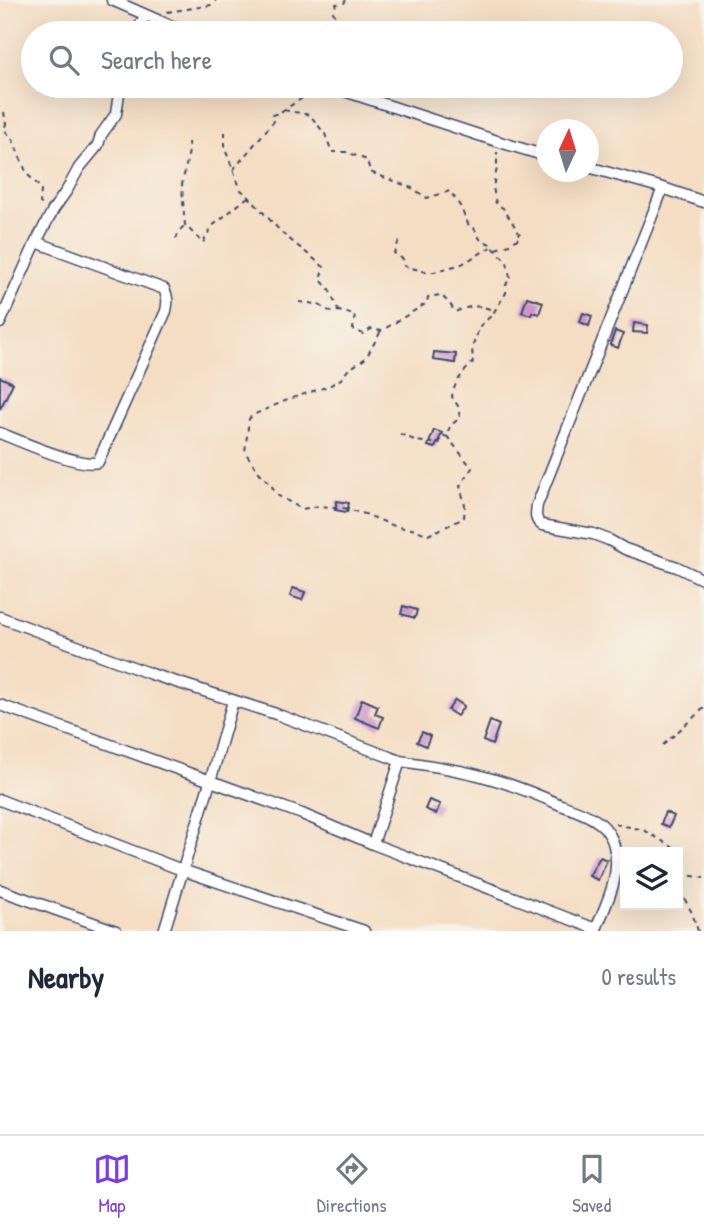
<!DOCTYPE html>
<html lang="en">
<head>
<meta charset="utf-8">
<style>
  body { margin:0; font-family:"Patrick Hand",sans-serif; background:#f6f6f7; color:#1f2937 }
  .controls { position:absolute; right:21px; bottom:21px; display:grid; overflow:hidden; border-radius:0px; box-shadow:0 7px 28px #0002 }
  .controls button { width:63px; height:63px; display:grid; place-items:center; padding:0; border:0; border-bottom:2px solid #e0e1e3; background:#fff; color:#1f2937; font:35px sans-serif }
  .compass { position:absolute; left:536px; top:119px; width:63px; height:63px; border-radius:50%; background:#fff; box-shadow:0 7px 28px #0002; rotate:4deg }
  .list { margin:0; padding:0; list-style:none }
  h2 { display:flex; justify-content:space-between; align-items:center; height:91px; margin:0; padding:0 28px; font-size:30px }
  h2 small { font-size:23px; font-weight:400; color:#747a83 }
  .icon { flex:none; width:38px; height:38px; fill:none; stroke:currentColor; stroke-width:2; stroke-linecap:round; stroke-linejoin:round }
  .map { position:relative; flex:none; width:704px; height:931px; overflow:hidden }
  .search { position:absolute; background:#fff; box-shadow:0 7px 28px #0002; left:21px; right:21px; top:21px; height:77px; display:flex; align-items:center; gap:18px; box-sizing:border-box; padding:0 24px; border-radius:38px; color:#747a83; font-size:26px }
  .sheet { height:203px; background:#fff }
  nav { display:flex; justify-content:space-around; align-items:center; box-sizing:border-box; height:98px; border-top:2px solid #e0e1e3; background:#fff; font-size:19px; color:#747a83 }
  nav a { display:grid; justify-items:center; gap:4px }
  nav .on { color:#7c3aed }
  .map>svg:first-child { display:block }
</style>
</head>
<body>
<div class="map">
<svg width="704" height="931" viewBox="0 0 704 931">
  <rect width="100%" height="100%" fill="#f7f3e8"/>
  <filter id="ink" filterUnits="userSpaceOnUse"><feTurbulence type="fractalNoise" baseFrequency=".0143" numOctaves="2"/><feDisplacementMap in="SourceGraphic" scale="14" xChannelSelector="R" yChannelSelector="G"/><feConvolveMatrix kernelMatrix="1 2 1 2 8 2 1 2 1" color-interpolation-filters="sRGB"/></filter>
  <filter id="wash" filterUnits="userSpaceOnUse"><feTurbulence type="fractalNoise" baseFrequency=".00686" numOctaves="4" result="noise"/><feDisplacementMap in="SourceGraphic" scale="28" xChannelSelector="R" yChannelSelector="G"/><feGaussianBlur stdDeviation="1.57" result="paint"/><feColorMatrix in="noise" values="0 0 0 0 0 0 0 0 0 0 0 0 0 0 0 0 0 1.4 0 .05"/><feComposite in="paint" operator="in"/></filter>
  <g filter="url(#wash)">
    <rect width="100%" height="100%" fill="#f4ddc2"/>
    <g id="blocks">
      <path fill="#ce95cd" d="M527,297L543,302L539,314L532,312L531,315L522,312Z
        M583,313L592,316L589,326L580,322Z
        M634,323L648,325L647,333L633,332Z
        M615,331L623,334L618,348L610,345Z
        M434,352L456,354L455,363L433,360Z
        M0,377L13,383L0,409Z
        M434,430L442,433L435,448L428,446Z
        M337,501L349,503L347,512L335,510Z
        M293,588L305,592L302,600L290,596Z
        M403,606L417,610L415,618L401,614Z
        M362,699L378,706L375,714L383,717L379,728L355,718Z
        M455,700L464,706L457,716L448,710Z
        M490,721L499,725L492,745L483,741Z
        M422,732L430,736L426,746L417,742Z
        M429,800L440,804L436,814L425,809Z
        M665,812L674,816L669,827L661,824Z
        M600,857L607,860L598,880L589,876Z"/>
    </g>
  </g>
  <g filter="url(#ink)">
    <use href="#blocks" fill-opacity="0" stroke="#3c496d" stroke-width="2"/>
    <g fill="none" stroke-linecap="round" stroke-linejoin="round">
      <defs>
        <path id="street" d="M112,0L187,33
          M136,33L145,16
          M329,86L503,143L546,156
          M588,167L663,188L704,202
          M663,188L537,505C536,513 534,520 542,525L593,534L609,540L625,549L677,567L704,580
          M0,323L36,242L53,210L67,190L79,168L98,145L101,135L116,114L120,86
          M0,433C20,441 80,468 98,462L166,311C168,302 168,297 164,289L36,242
          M0,617L151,674L276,714L400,761L373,844
          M0,705L302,814L373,844L596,929C606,904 622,875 614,846C613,840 608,832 604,827C593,816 575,810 561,805C536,794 511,784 485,777C457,769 428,765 400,761
          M0,800L182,870L364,931
          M0,890L116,931
          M164,931L210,782L233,701"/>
      </defs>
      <use href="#street" stroke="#3c496d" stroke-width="13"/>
      <path stroke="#3c496d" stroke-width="2" stroke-dasharray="5 5" stroke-linecap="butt" d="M167,12L212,5L216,0
        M339,33L337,32L339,23L333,12L336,4L344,3L346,0
        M284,110L310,115L325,134L332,152H346L367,160L370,172L412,188L427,198L450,191L460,206L469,226L474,228L480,239L490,244L507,262L510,277L506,285V293L492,315L480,326L472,348L473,362C463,373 454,382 452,397L458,406L460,418L451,425L446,435L472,468L460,486L465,505L464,518L428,535L417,530L397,527L365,514L344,508L319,506L302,509L277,495L271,485L258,471L245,452L249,419L253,415L292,398L329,386L341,379L348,370L366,358L381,331
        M4,112L6,124L4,129L13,140L27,174L37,184L41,191L40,203L43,205
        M225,132V149L241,190L248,196L283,234L324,267L320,279L329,289L338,310
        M188,142L189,151L182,185L184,215L185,225L203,243L211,227L248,197
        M233,170L274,121L272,115L279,113L318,88
        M176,239L180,230L184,226
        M399,241L394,253L404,260V266L430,273L462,264L491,247
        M496,249L512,243L521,236L503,208L496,204L493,187L497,168V152
        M299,302L317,304L331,312L339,311L355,315L353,329L363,334L371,329L381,331L427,303L428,297L441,295L450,304L455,312C467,307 477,304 490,309L491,313
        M400,434L417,441L439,444L442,435L447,437
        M663,745L704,708
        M615,824L644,830L674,848L675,852
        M678,860L681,869L682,894L692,913L698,931
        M681,874L704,878"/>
      <use href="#street" stroke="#fff" stroke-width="10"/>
    </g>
  </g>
</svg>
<div class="controls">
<button><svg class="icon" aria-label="layers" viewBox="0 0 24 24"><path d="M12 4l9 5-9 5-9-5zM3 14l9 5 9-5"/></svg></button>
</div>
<svg class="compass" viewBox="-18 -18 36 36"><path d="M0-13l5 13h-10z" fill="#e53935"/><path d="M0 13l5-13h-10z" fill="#747a83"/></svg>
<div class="search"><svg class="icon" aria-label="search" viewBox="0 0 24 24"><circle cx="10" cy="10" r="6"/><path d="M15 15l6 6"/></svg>Search here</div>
</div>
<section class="sheet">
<h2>Nearby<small>0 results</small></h2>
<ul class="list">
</ul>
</section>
<nav>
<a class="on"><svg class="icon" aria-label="map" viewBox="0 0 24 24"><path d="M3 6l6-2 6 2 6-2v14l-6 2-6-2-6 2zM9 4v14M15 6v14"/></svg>Map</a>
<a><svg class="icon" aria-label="directions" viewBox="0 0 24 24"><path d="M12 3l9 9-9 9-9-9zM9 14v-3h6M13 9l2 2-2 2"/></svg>Directions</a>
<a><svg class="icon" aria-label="saved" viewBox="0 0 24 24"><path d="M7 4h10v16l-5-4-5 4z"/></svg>Saved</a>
</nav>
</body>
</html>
